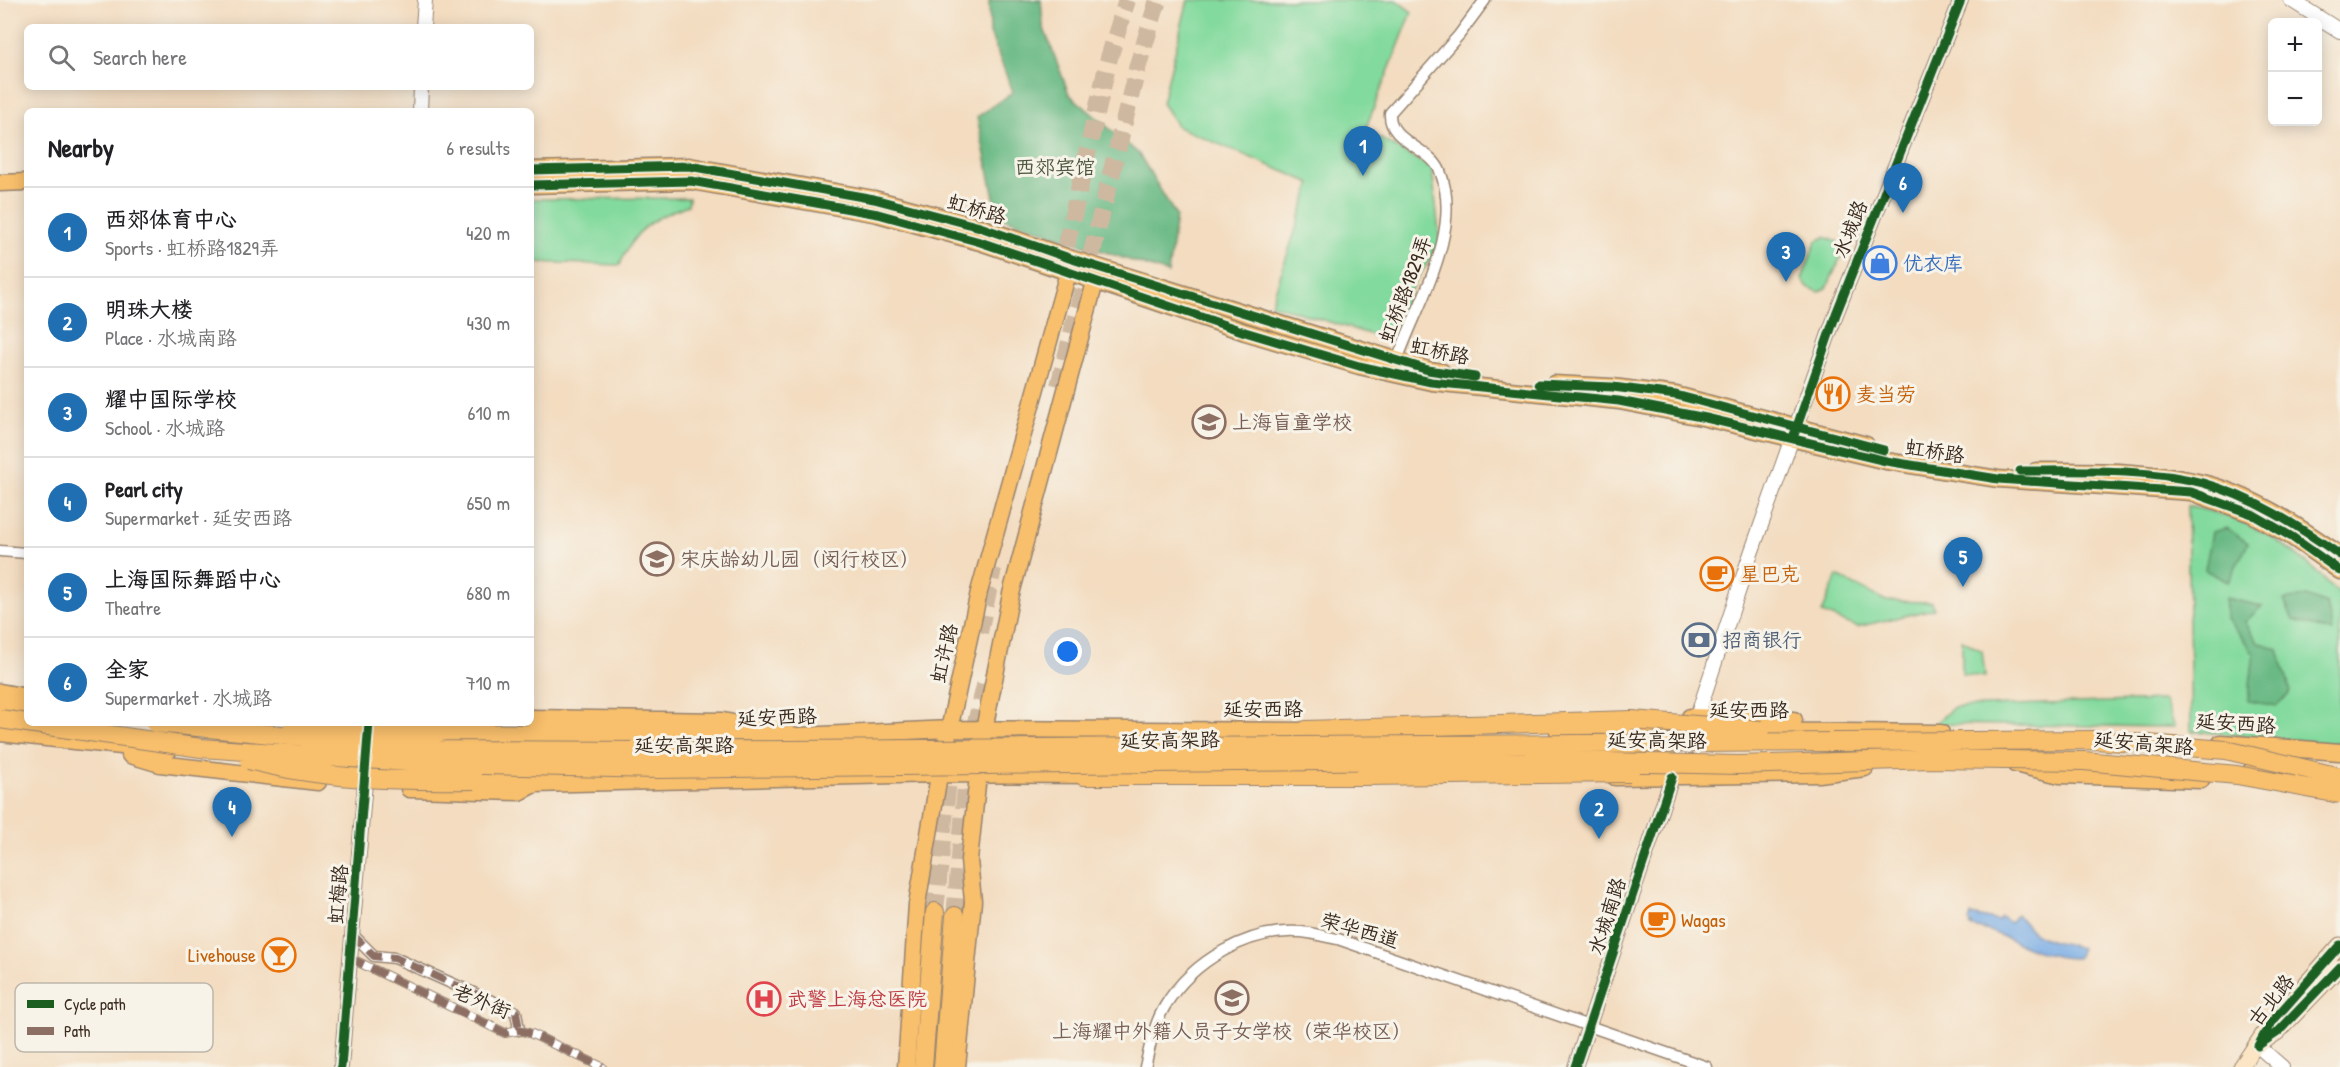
<!DOCTYPE html>
<html lang="en">
<head>
<meta charset="utf-8">
<style>
  body { margin:0; font-family:"Patrick Hand","LXGW WenKai TC",sans-serif; background:#f2f2f2; color:#202124 }
  .controls { position:absolute; right:18px; top:18px; display:grid; overflow:hidden; border-radius:9px; box-shadow:0 3px 15px #0003 }
  .controls button { width:54px; height:54px; display:grid; place-items:center; padding:0; border:0; border-bottom:2px solid #e0e0e0; background:#fff; color:#202124; font:30px sans-serif }
  .you { position:absolute; left:1068px; top:652px; width:21px; height:21px; margin:-15px; border:4px solid #fff; border-radius:50%; background:#1a73e8; box-shadow:0 0 0 9px #1a73e833 }
  .badge { display:grid; place-items:center; width:39px; height:39px; border-radius:50%; background:#1f6fb2; color:#fff; font-size:20px; font-weight:700 }
  .pin { position:absolute; translate:-50% -50px; filter:drop-shadow(0 2px 3px #0008) }
  .pin::after { content:''; position:absolute; top:32px; width:21px; height:18px; background:inherit; clip-path:polygon(0 0,100% 0,50% 100%) }
  .list { margin:0; padding:0; list-style:none }
  h2 { display:flex; justify-content:space-between; align-items:center; height:78px; margin:0; padding:0 24px; font-size:26px }
  h2 small { font-size:20px; font-weight:400; color:#757577 }
  .list li { display:grid; grid-template-columns:39px 1fr auto; gap:18px; align-items:center; box-sizing:border-box; height:90px; padding:0 24px; border-top:2px solid #e0e0e0 }
  .list b { display:block; font-size:22px; white-space:nowrap }
  .list p { margin:0; font-size:20px; white-space:nowrap; color:#757577 }
  .list em { font-size:20px; font-style:normal; color:#757577 }
  .icon { flex:none; width:33px; height:33px; fill:none; stroke:currentColor; stroke-width:2; stroke-linecap:round; stroke-linejoin:round }
  .map { position:relative; flex:none; width:2340px; height:1067px; overflow:hidden }
  .search { position:absolute; background:#fff; box-shadow:0 3px 15px #0003; left:24px; top:24px; width:510px; height:66px; display:flex; align-items:center; gap:15px; box-sizing:border-box; padding:0 21px; border-radius:9px; color:#757577; font-size:22px }
  .panel { position:absolute; background:#fff; box-shadow:0 3px 15px #0003; left:24px; top:108px; width:510px; height:618px; border-radius:9px }
  .map>svg:first-child { display:block }
</style>
</head>
<body>
<div class="map">
<svg width="2340" height="1067" viewBox="0 0 2340 1067">
  <rect width="100%" height="100%" fill="#f7f3e8"/>
  <filter id="ink" filterUnits="userSpaceOnUse"><feTurbulence type="fractalNoise" baseFrequency=".0167" numOctaves="2"/><feDisplacementMap in="SourceGraphic" scale="12" xChannelSelector="R" yChannelSelector="G"/><feConvolveMatrix kernelMatrix="1 2 1 2 8 2 1 2 1" color-interpolation-filters="sRGB"/></filter>
  <filter id="wash" filterUnits="userSpaceOnUse"><feTurbulence type="fractalNoise" baseFrequency=".008" numOctaves="4" result="noise"/><feDisplacementMap in="SourceGraphic" scale="24" xChannelSelector="R" yChannelSelector="G"/><feGaussianBlur stdDeviation="1.35" result="paint"/><feColorMatrix in="noise" values="0 0 0 0 0 0 0 0 0 0 0 0 0 0 0 0 0 1.4 0 .05"/><feComposite in="paint" operator="in"/></filter>
  <g filter="url(#wash)">
    <rect width="100%" height="100%" fill="#f3dcc0"/>
    <path fill="#83da9e" stroke="#5f825e" stroke-width="1.5" d="M1188,0H1396L1412,12L1365,130L1432,168L1440,243L1409,292L1392,341L1271,304L1311,183L1178,127L1162,103Z
      M689,198L688,205C652,218 634,229 620,265L531,262V199Z
      M1825,237L1840,243L1843,252L1827,288L1819,292L1808,287L1802,279L1816,241Z
      M2187,506C2251,518 2296,547 2340,595V744L2191,731Z
      M1837,576L1886,601L1932,602L1934,609L1857,627L1822,613Z
      M1962,640L1982,651L1985,677L1962,674Z
      M2165,700L2175,727L1934,724L1954,707Z"/>
    <path fill="#6aba85" stroke="#527252" stroke-width="1.5" d="M989,0H1041L1043,26L1069,94L1139,154L1176,216L1168,273L998,216L977,117L1013,92L990,33Z
      M2227,528L2248,543L2228,582L2205,570L2212,532Z
      M2306,596L2327,604L2333,632L2293,620L2284,600Z
      M2225,598L2262,606L2245,622L2258,642L2278,649L2291,692L2277,706L2248,701L2254,653L2227,619Z"/>
    <path fill="#78ace5" stroke="#5a6b82" stroke-width="1.5" d="M2017,914C2040,945 2047,937 2081,948L2077,958C2049,959 2022,945 1997,934C1989,930 1979,929 1970,926L1972,924L1969,922L1971,915L1998,921L2001,917L2010,923Z"/>
  </g>
  <g filter="url(#ink)">
    <g fill="none" stroke-linecap="round" stroke-linejoin="round">
      <path stroke="#ceb8a0" stroke-width="18" stroke-dasharray="18 9" stroke-linecap="butt" d="M1060,272L1109,58L1127,0
        M1059,386L1138,65L1158,0
        M979,632L993,568
        M935,912L950,758
        M955,916L969,751L987,678"/>
      <defs>
        <path id="pedestrian" d="M350,958L505,1033L519,1030L532,1034L602,1067"/>
        <path id="minor" d="M1397,361C1417,303 1464,232 1440,171C1430,147 1388,142 1390,113L1459,35L1485,0
          M0,551L27,553
          M352,934L374,956L395,958L516,1012L519,1030
          M1145,1067C1150,1046 1154,1024 1165,1006C1192,961 1249,928 1301,932C1313,933 1326,937 1338,939L1707,1067"/>
        <path id="tertiary" d="M2291,0L2340,31
          M423,27L425,0
          M420,111L421,87
          M2258,1046L2282,1067
          M341,1067L366,770
          M1575,1067L1672,777L1687,747L1748,562L1836,314L1961,0"/>
        <path id="secondary" d="M2260,1044L2278,1032L2340,967
          M2241,1067L2270,1024L2340,945"/>
        <path id="primary" d="M531,170L689,166L874,199L980,227L1072,259L1428,370L1442,372
          M0,183L27,182
          M531,185L691,181L878,214L980,242L1245,332L1359,366L1431,382L1619,401L1706,418L1886,461L1998,479L2191,492L2252,514L2292,537L2340,571
          M1554,384L1613,387L1676,395L1866,445
          M2036,471C2091,471 2149,470 2202,483C2252,495 2298,526 2340,555
          M0,692L27,697
          M1690,717L1794,720
          M531,718L723,721L753,727
          M1558,731L1671,730
          M1747,731L1941,733
          M0,733L168,751
          M779,737L949,729L1320,731
          M947,739L979,592L1071,262
          M982,740L1011,594L1098,271
          M2221,743L2340,752
          M130,755L160,764L318,782
          M2015,764L2060,775L2201,780
          M355,769L410,770
          M2251,771L2309,776
          M1615,777L1819,774L1865,768
          M522,781L534,784L938,774L1095,775
          M409,789L519,792L534,784
          M906,1067L917,904L941,764
          M957,1067L973,901L969,860L979,766"/>
        <path id="trunk" d="M0,702L27,706
          M1306,730L1632,720
          M441,732L558,735L742,731L792,736
          M1083,776H1365
          M474,780L534,784
          M923,1067L935,912
          M943,1067L955,916"/>
      </defs>
      <use href="#pedestrian" stroke="#97836f" stroke-width="10"/>
      <use href="#minor" stroke="#97836f" stroke-width="13"/>
      <use href="#tertiary" stroke="#97836f" stroke-width="16"/>
      <use href="#secondary" stroke="#97836f" stroke-width="17"/>
      <use href="#primary" stroke="#97836f" stroke-width="19"/>
      <use href="#trunk" stroke="#97836f" stroke-width="20"/>
      <use href="#pedestrian" stroke="#fff" stroke-width="8"/>
      <use href="#minor" stroke="#fff" stroke-width="10"/>
      <use href="#tertiary" stroke="#fff" stroke-width="14"/>
      <use href="#secondary" stroke="#fce5c4" stroke-width="15"/>
      <use href="#primary" stroke="#f8bf6c" stroke-width="16"/>
      <use href="#trunk" stroke="#f8bf6c" stroke-width="18"/>
      <defs>
        <path id="trunk-bridge" d="M0,719L201,748L439,764L658,769L1479,759L1738,765L1933,759L2084,761L2237,775L2340,794
          M1632,720L1761,730
          M155,723L439,750L654,751L2095,740L2226,750L2340,777
          M293,723L441,732
          M249,760C323,780 398,781 474,780
          M1365,776L1630,773"/>
      </defs>
      <use href="#trunk-bridge" stroke="#97836f" stroke-width="20" stroke-linecap="butt"/>
      <use href="#trunk-bridge" stroke="#f8bf6c" stroke-width="18"/>
      <path stroke="#8d6e63" stroke-width="8" stroke-dasharray="15 8" stroke-linecap="butt" d="M352,934L374,956L395,958L516,1012L519,1030
        M350,958L505,1033L519,1030L532,1034L602,1067"/>
      <defs>
        <path id="cycleway" d="M531,170L689,166L874,199L980,227L1072,259L1428,370L1475,377
          M531,185L691,181L878,214L980,242L1245,332L1359,366L1431,382L1619,401L1706,418L1886,461L1998,479L2191,492L2252,514L2292,537L2340,571
          M1538,384L1613,387L1676,395L1884,450
          M1794,435L1836,314L1961,0
          M2020,471C2080,471 2145,468 2203,483C2253,497 2298,526 2340,555
          M2260,1044L2278,1032L2340,967
          M2258,1046L2270,1024L2340,945
          M341,1067L369,723
          M1575,1067L1672,777"/>
      </defs>
      <use href="#cycleway" stroke="#f7f3e8" stroke-width="13"/>
      <use href="#cycleway" stroke="#1b5e20" stroke-width="9"/>
    </g>
  </g>
  <defs>
    <symbol id="shop-ring" viewBox="-11 -11 22 22"><circle r="9.5" fill="#f7f3e8" stroke="#3f7fe0" stroke-width="1.5"/><path d="M-5-2.5h2.3a2.7 3.5 0 0 1 5.4 0H5L5.5 6h-11ZM-1.5-2.5h3a1.5 2.3 0 0 0-3 0Z" fill="#3f7fe0"/></symbol>
    <symbol id="restaurant-ring" viewBox="-11 -11 22 22"><circle r="9.5" fill="#f7f3e8" stroke="#e8710a" stroke-width="1.5"/><path d="M-5-6h1v4h1v-4h1v4h1v-4h1v5L-1.5 .5V6h-2V.5L-5-1ZM5-6V6H3V1.5H1.5Q1.5-4 5-6Z" fill="#e8710a"/></symbol>
    <symbol id="school-ring" viewBox="-11 -11 22 22"><circle r="9.5" fill="#f7f3e8" stroke="#8d6e63" stroke-width="1.5"/><path d="M0-5L7-2L0 1L-7-2ZM-4 1L0 2.5L4 1V4Q0 6-4 4Z" fill="#8d6e63"/></symbol>
    <symbol id="cafe-ring" viewBox="-11 -11 22 22"><circle r="9.5" fill="#f7f3e8" stroke="#e8710a" stroke-width="1.5"/><path d="M-5.5-4.5H6V0H3Q3 3.5 0 3.5H-2.5Q-5.5 3.5-5.5 0ZM3-3.2v2h1.7v-2ZM-6 4.5H4V6H-6Z" fill="#e8710a"/></symbol>
    <symbol id="bank-ring" viewBox="-11 -11 22 22"><circle r="9.5" fill="#f7f3e8" stroke="#5c6f8a" stroke-width="1.5"/><path d="M-6-4H6V4H-6ZM0-2.3a2.3 2.3 0 1 0 0 4.6a2.3 2.3 0 1 0 0-4.6Z" fill="#5c6f8a"/></symbol>
    <symbol id="bar-ring" viewBox="-11 -11 22 22"><circle r="9.5" fill="#f7f3e8" stroke="#e8710a" stroke-width="1.5"/><path d="M-6-5H6L.8 .8V4.5H3.5V6h-7V4.5H-.8V.8Z" fill="#e8710a"/></symbol>
    <symbol id="hospital-ring" viewBox="-11 -11 22 22"><circle r="9.5" fill="#f7f3e8" stroke="#e0444e" stroke-width="1.5"/><path d="M-5-5h3v3.5h4V-5h3V5h-3V1.5h-4V5h-3Z" fill="#e0444e"/></symbol>
  </defs>
  <g fill-rule="evenodd">
    <use href="#shop-ring" x="1861" y="244" width="38" height="38"/>
    <use href="#restaurant-ring" x="1814" y="375" width="38" height="38"/>
    <use href="#school-ring" x="1190" y="403" width="38" height="38"/>
    <use href="#school-ring" x="638" y="540" width="38" height="38"/>
    <use href="#cafe-ring" x="1698" y="555" width="38" height="38"/>
    <use href="#bank-ring" x="1680" y="621" width="38" height="38"/>
    <use href="#cafe-ring" x="1639" y="901" width="38" height="38"/>
    <use href="#bar-ring" x="260" y="936" width="38" height="38"/>
    <use href="#school-ring" x="1213" y="979" width="38" height="38"/>
    <use href="#hospital-ring" x="745" y="980" width="38" height="38"/>
  </g>
  <g text-anchor="middle" stroke-width="6" stroke-linejoin="round" paint-order="stroke">
    <g font-size="20" fill="#4d563e" stroke="#f7f3e8">
      <text x="1055" y="174">西郊宾馆</text>
    </g>
    <g font-size="20" fill="#3b2a1e" stroke="#f7f3e8">
      <text transform="translate(977 209) rotate(17)" y="7">虹桥路</text>
      <text transform="translate(1850 229) rotate(-68)" y="7">水城路</text>
      <text transform="translate(1405 289) rotate(-69)" y="7">虹桥路1829弄</text>
      <text transform="translate(1440 351) rotate(12)" y="7">虹桥路</text>
      <text transform="translate(1935 451) rotate(9)" y="7">虹桥路</text>
      <text transform="translate(944 653) rotate(-77)" y="7">虹许路</text>
      <text x="1263" y="716">延安西路</text>
      <text x="1749" y="717">延安西路</text>
      <text transform="translate(777 717) rotate(-2)" y="7">延安西路</text>
      <text transform="translate(2236 723) rotate(4)" y="7">延安西路</text>
      <text transform="translate(1170 740) rotate(-1)" y="7">延安高架路</text>
      <text transform="translate(1657 740) rotate(1)" y="7">延安高架路</text>
      <text transform="translate(2144 743) rotate(5)" y="7">延安高架路</text>
      <text x="684" y="752">延安高架路</text>
      <text transform="translate(338 894) rotate(-85)" y="7">虹梅路</text>
      <text transform="translate(1607 916) rotate(-72)" y="7">水城南路</text>
      <text transform="translate(1360 930) rotate(16)" y="7">荣华西道</text>
      <text transform="translate(2271 1000) rotate(-51)" y="7">古北路</text>
      <text transform="translate(482 1001) rotate(22)" y="7">老外街</text>
    </g>
    <g font-size="20" fill="#366cbe" stroke="#f7f3e8" text-anchor="start">
      <text x="1903" y="270">优衣库</text>
    </g>
    <g font-size="20" fill="#c56008" stroke="#f7f3e8" text-anchor="start">
      <text x="1856" y="401">麦当劳</text>
      <text x="1740" y="581">星巴克</text>
      <text x="1681" y="927">Wagas</text>
      <text x="256" y="962" text-anchor="end">Livehouse</text>
    </g>
    <g font-size="20" fill="#785e54" stroke="#f7f3e8" text-anchor="start">
      <text x="1232" y="429">上海盲童学校</text>
      <text x="680" y="566">宋庆龄幼儿园（闵行校区）</text>
      <text x="1232" y="1038" text-anchor="middle">上海耀中外籍人员子女学校（荣华校区）</text>
    </g>
    <g font-size="20" fill="#4e5e75" stroke="#f7f3e8" text-anchor="start">
      <text x="1722" y="647">招商银行</text>
    </g>
    <g font-size="20" fill="#be3a42" stroke="#f7f3e8" text-anchor="start">
      <text x="787" y="1006">武警上海总医院</text>
    </g>
  </g>
  <rect x="15" y="983" width="198" height="69" rx="9" fill="#f7f3e8" stroke="#bfb7ab" stroke-width="1.5"/>
  <rect x="27" y="1000" width="27" height="8" fill="#1b5e20"/>
  <rect x="27" y="1027" width="27" height="8" fill="#8d6e63"/>
  <g font-size="16" fill="#3b2a1e">
    <text x="64" y="1010">Cycle path</text>
    <text x="64" y="1037">Path</text>
  </g>
</svg>
<div class="controls">
<button>+</button>
<button>−</button>
</div>
<div class="you"></div>
<div class="pin badge" style="left:1363px;top:176px">1</div>
<div class="pin badge" style="left:1599px;top:839px">2</div>
<div class="pin badge" style="left:1786px;top:282px">3</div>
<div class="pin badge" style="left:232px;top:837px">4</div>
<div class="pin badge" style="left:1963px;top:587px">5</div>
<div class="pin badge" style="left:1903px;top:213px">6</div>
<div class="search"><svg class="icon" aria-label="search" viewBox="0 0 24 24"><circle cx="10" cy="10" r="6"/><path d="M15 15l6 6"/></svg>Search here</div>
<section class="panel">
<h2>Nearby<small>6 results</small></h2>
<ul class="list">
<li><span class="badge">1</span><div><b>西郊体育中心</b><p>Sports · 虹桥路1829弄</p></div><em>420 m</em></li>
<li><span class="badge">2</span><div><b>明珠大楼</b><p>Place · 水城南路</p></div><em>430 m</em></li>
<li><span class="badge">3</span><div><b>耀中国际学校</b><p>School · 水城路</p></div><em>610 m</em></li>
<li><span class="badge">4</span><div><b>Pearl city</b><p>Supermarket · 延安西路</p></div><em>650 m</em></li>
<li><span class="badge">5</span><div><b>上海国际舞蹈中心</b><p>Theatre</p></div><em>680 m</em></li>
<li><span class="badge">6</span><div><b>全家</b><p>Supermarket · 水城路</p></div><em>710 m</em></li>
</ul>
</section>
</div>
</body>
</html>
